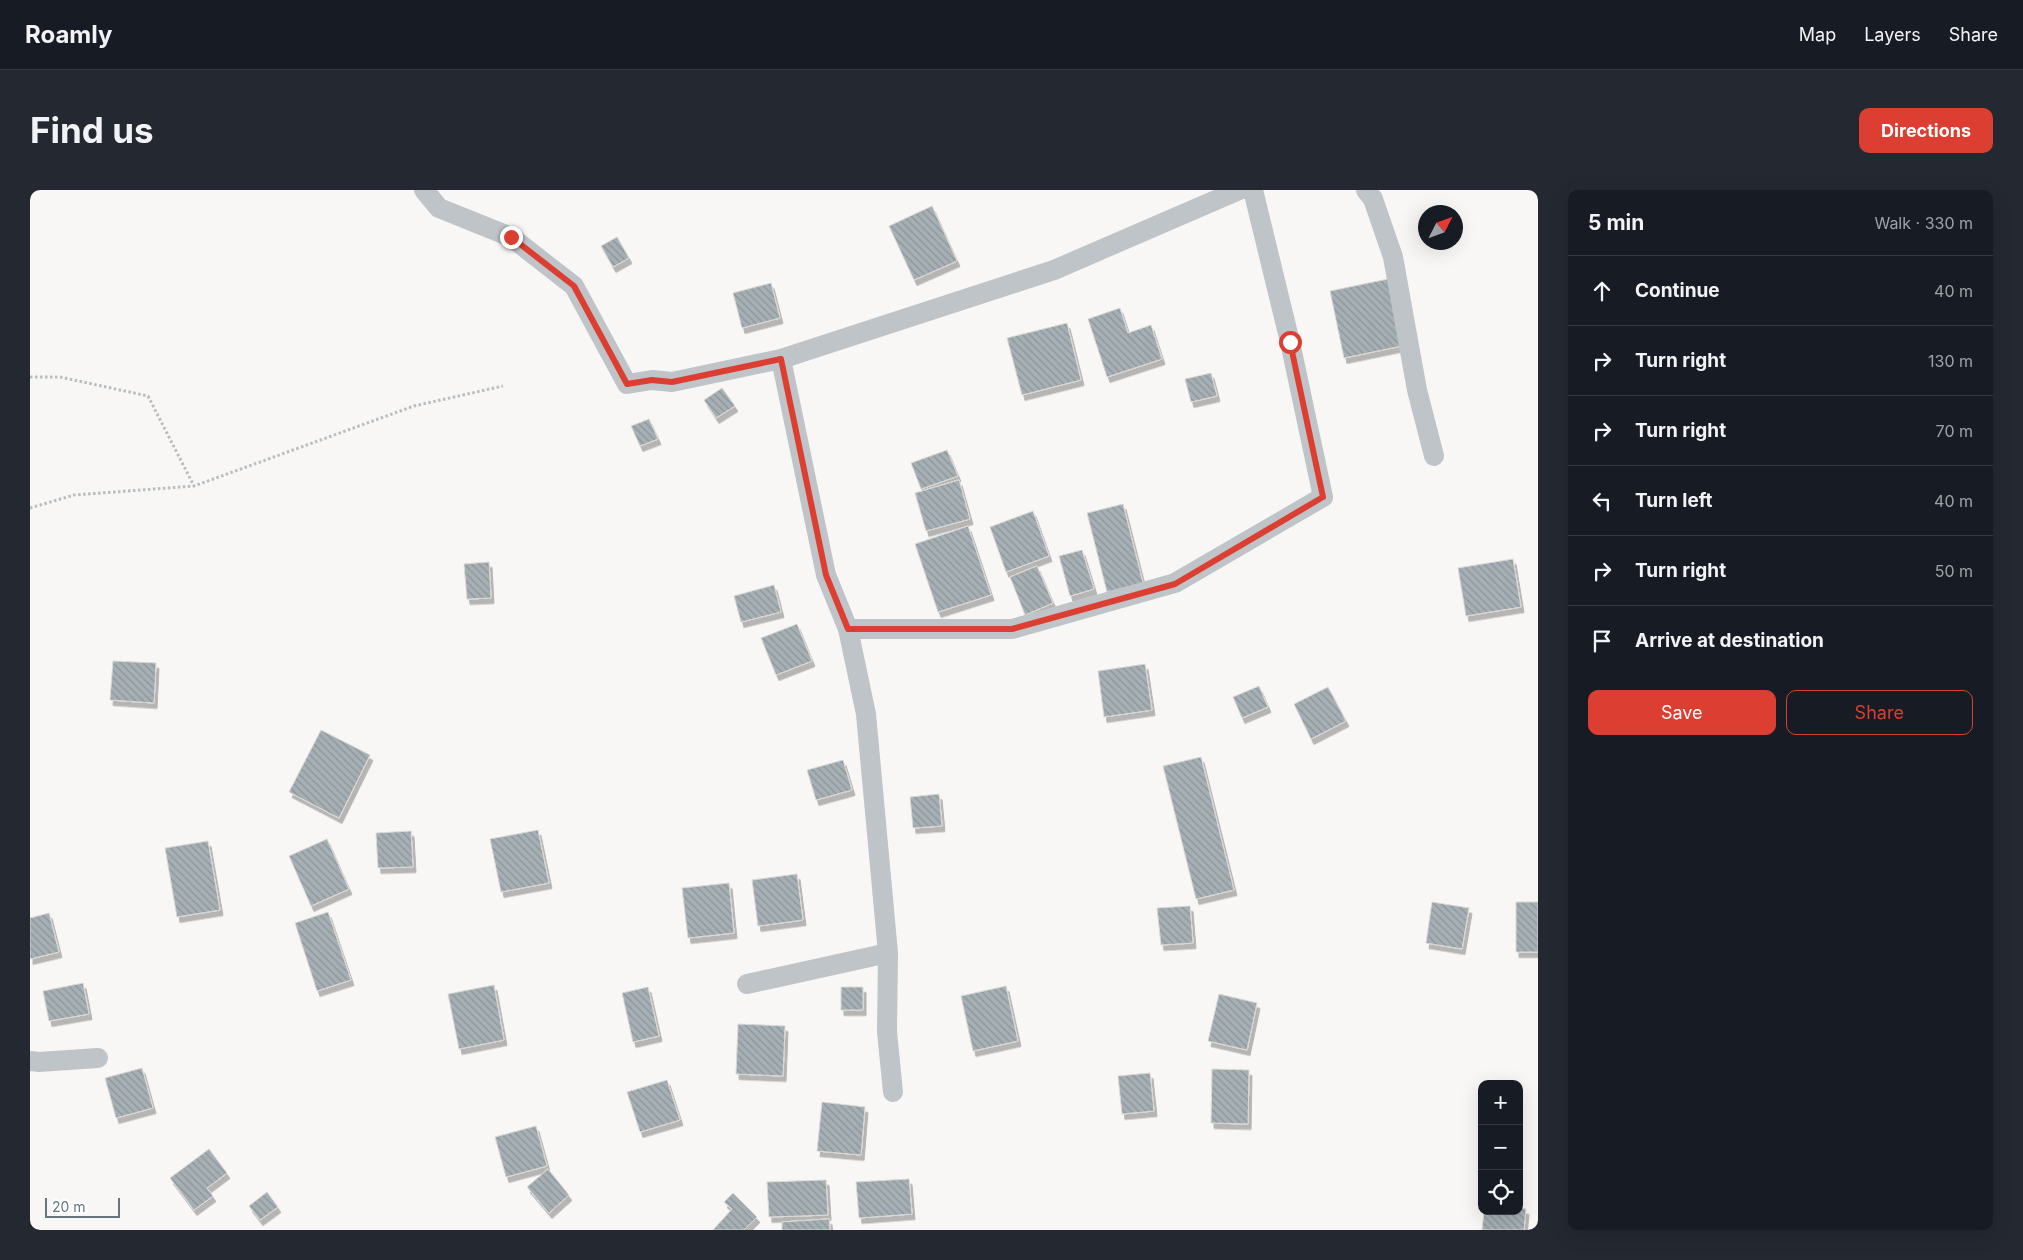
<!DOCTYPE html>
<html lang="en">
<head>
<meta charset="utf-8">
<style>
  body { margin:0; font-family:Inter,sans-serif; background:#242831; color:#f1f3f6 }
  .controls { position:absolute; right:15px; bottom:15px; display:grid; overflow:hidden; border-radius:10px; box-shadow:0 5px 20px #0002 }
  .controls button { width:45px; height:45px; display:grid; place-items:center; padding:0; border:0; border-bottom:1px solid #363941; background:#171b24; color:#f1f3f6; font:25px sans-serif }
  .compass { position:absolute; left:1388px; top:15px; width:45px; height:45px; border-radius:50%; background:#171b24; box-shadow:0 5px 20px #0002; rotate:48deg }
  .scale { position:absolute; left:15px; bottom:12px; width:75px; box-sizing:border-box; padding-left:5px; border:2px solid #64777f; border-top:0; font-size:14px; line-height:18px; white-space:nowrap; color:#64777f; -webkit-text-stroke:4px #fff; paint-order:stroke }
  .stop { position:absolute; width:15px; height:15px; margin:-11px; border:4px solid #dc3e31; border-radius:50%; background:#fff }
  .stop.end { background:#dc3e31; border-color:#fff; box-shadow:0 1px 5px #0008 }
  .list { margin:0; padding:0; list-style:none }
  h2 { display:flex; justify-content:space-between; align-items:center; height:65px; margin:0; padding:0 20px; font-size:21px }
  h2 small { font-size:16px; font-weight:400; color:#9ea1a6 }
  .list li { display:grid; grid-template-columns:32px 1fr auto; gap:15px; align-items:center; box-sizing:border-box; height:70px; padding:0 20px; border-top:1px solid #363941 }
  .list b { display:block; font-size:19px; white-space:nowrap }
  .list em { font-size:16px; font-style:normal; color:#9ea1a6 }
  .actions { display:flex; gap:10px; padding:15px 20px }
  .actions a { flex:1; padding:11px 0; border:1px solid #dc3e31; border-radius:10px; text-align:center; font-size:18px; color:#dc3e31 }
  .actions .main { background:#dc3e31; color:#fff }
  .icon { flex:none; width:28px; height:28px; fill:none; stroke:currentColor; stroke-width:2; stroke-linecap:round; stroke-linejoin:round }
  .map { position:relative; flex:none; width:1508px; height:1040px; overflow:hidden; border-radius:10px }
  header { display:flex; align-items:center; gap:30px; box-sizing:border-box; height:70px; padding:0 25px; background:#171b24; border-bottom:1px solid #363941 }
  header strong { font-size:24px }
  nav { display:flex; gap:28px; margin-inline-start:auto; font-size:18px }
  .intro { display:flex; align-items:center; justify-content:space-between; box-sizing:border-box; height:120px; padding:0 30px }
  h1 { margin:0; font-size:35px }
  .button { padding:12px 22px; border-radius:10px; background:#dc3e31; color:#fff; font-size:18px; font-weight:700 }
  main { display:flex; gap:30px; padding:0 30px }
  aside { flex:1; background:#171b24; border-radius:10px; box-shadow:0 5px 20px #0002 }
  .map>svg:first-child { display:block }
</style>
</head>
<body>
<header>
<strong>Roamly</strong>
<nav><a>Map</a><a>Layers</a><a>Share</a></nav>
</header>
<div class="intro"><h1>Find us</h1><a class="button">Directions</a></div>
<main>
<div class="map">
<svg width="1508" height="1040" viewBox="0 0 1508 1040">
  <defs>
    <pattern id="building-back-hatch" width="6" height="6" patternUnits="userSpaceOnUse" patternTransform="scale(1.25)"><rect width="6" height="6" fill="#a6b0b4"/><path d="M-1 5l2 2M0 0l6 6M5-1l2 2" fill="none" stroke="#8b9498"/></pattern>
    <filter id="shadow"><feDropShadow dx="3" dy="5.5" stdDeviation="0" flood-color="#0004"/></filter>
  </defs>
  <rect width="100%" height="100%" fill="#f8f7f5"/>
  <path fill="url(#building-back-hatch)" stroke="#d9d9d7" filter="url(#shadow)" d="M902,16L927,71L884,90L859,36Z
    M587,47L599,68L583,77L571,56Z
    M1358,89L1372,156L1314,168L1300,101Z
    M741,93L750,128L712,138L703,103Z
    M1090,118L1098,143L1121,135L1132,169L1077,187L1058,129Z
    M1037,133L1051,190L992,205L977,148Z
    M1181,183L1187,206L1161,212L1155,189Z
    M692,198L705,216L686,228L674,210Z
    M619,229L628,249L610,256L601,236Z
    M917,260L928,286L891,299L881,273Z
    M929,290L940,329L896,341L885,303Z
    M1093,314L1113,393L1077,402L1057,323Z
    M1003,321L1019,366L976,382L960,337Z
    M938,336L961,405L908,422L885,354Z
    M1052,360L1064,399L1040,406L1029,366Z
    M1483,369L1491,417L1436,426L1428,378Z
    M459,372L461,408L437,409L434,374Z
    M1007,376L1023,413L995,425L980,387Z
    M744,395L751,422L711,432L704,406Z
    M767,434L782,471L746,485L731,448Z
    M83,471L126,473L124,513L80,510Z
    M1115,474L1122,520L1074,527L1068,481Z
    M1229,496L1238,517L1212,528L1203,507Z
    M1298,497L1316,531L1281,549L1264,514Z
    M291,540L340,565L309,628L259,602Z
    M1171,567L1204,700L1166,709L1133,576Z
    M813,570L822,600L786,610L777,580Z
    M909,604L912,636L883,638L880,607Z
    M508,640L519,693L471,702L460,649Z
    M381,641L383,677L348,678L346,643Z
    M297,649L319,699L281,716L259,666Z
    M178,651L190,720L147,727L135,658Z
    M767,684L773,730L728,736L722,690Z
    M699,693L704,743L658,748L652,698Z
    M1402,712L1439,718L1432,759L1396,753Z
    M1486,712H1508V762H1486Z
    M1160,716L1163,753L1131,755L1127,718Z
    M298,722L321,790L287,801L265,733Z
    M19,723L29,762L0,769V728Z
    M53,793L59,824L19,831L13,801Z
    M464,795L474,850L429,859L418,804Z
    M976,796L988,851L943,861L931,806Z
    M618,797L629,846L603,852L592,803Z
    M811,797H833V820H811Z
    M1189,804L1227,813L1217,860L1178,851Z
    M708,834L755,836L753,886L706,884Z
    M112,878L123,918L86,928L75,888Z
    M1182,879L1219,880L1218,934L1181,933Z
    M1120,883L1124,921L1092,924L1088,886Z
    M637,890L650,930L610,942L597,902Z
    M792,912L835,917L831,965L787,961Z
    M506,936L517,976L476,987L465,947Z
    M179,959L197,983L177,998L183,1006L164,1020L140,988Z
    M518,979L539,1005L519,1023L497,997Z
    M879,989L882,1024L829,1028L826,992Z
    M796,990L798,1025L739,1027L737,992Z
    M237,1002L248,1017L230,1030L219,1016Z
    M703,1003L727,1027L714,1040H683L702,1019L694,1012Z
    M1489,1018L1496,1019L1494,1040H1452L1454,1021H1489Z
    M799,1029L800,1040H752V1032Z"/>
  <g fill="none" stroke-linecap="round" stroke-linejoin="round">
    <path stroke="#b9bdbf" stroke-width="3" stroke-dasharray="2.5 2.5" stroke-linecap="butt" d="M0,187H30L118,206L164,296
      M0,318L44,305L164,296L384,216L473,196"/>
    <path stroke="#bec4c7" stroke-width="20" d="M394,0L409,18L481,47L544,96L597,194L622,190L642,192L751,169L1024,80L1209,0
      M1336,0L1343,9L1363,67L1387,200L1404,266
      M818,439H982L1145,393L1293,307L1260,152L1223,0
      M858,763L857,842L863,902
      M717,794L858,763L836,524L818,439L796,385L751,169
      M0,871L9,872L68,868"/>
  </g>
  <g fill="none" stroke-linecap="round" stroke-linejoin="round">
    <path stroke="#dc3e31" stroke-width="6" d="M481,47L544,96L597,194L622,190L642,192L751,169L796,385L818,439H982L1145,394L1293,307L1260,152"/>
  </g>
</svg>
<div class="controls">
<button>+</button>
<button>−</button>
<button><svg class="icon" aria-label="locate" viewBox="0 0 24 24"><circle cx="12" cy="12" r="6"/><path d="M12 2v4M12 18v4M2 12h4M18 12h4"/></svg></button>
</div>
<svg class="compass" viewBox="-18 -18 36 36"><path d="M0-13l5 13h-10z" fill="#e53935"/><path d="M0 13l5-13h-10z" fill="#9ea1a6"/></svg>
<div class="scale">20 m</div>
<div class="stop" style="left:1260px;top:152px"></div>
<div class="stop end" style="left:481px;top:47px"></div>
</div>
<aside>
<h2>5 min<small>Walk · 330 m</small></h2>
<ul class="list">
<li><svg class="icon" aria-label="ahead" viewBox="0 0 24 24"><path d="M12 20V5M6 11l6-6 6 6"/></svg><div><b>Continue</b></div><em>40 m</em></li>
<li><svg class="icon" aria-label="right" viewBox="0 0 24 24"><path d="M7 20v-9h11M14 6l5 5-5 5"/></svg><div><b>Turn right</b></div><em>130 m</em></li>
<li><svg class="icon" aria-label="right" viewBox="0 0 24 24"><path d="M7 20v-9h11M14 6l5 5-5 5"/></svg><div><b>Turn right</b></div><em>70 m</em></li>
<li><svg class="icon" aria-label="left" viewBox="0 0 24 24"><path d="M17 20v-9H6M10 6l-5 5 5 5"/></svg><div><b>Turn left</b></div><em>40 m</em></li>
<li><svg class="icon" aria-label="right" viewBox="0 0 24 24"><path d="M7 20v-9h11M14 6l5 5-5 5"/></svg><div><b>Turn right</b></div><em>50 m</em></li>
<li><svg class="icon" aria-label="arrive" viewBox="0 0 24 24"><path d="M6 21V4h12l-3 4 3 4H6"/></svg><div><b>Arrive at destination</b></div></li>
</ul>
<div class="actions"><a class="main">Save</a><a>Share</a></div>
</aside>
</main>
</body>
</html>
